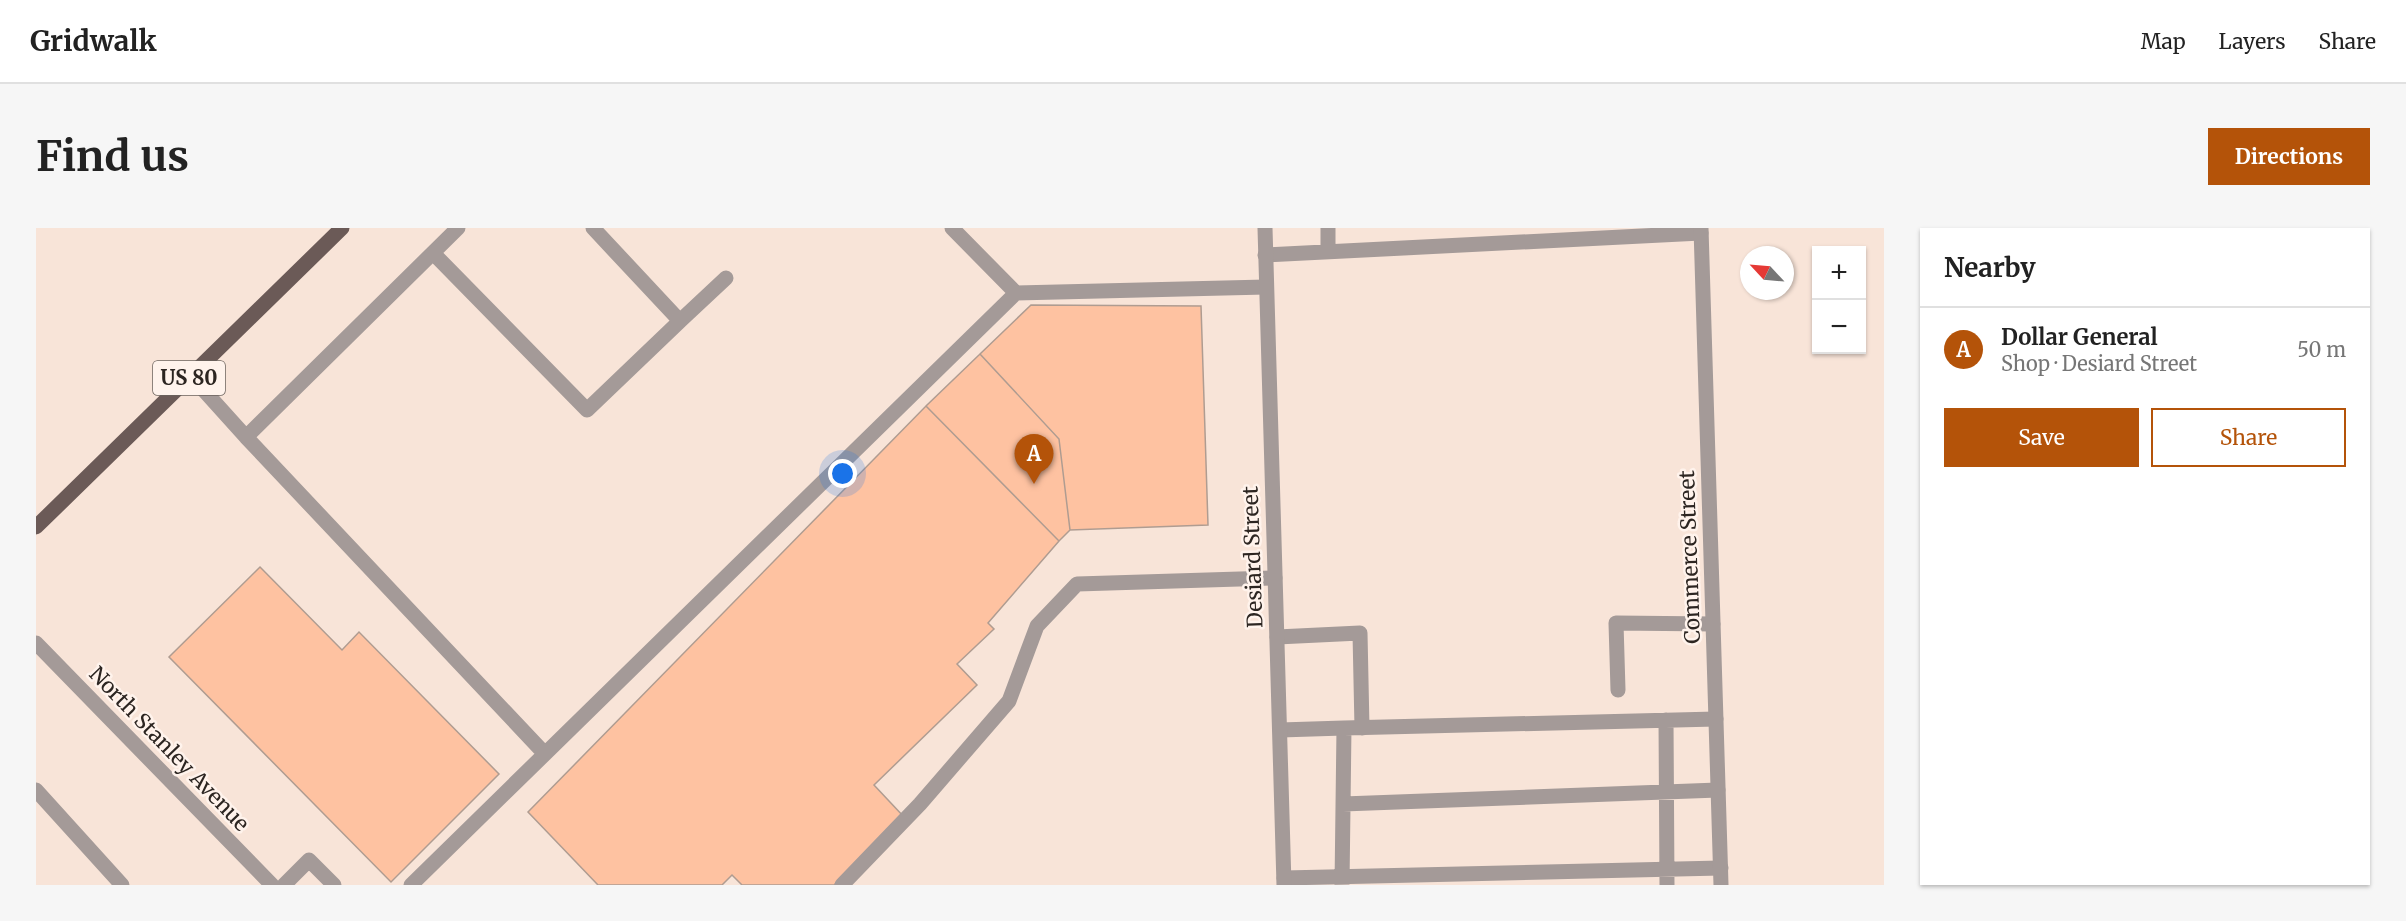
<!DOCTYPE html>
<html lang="en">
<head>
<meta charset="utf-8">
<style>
  body { margin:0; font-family:Merriweather,serif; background:#f6f6f6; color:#222 }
  .controls { position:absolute; right:18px; top:18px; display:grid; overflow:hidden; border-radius:0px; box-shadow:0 2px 4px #0004 }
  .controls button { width:54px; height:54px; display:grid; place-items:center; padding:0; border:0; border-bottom:2px solid #e0e0e0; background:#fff; color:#222; font:30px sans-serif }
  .compass { position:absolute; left:1704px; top:18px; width:54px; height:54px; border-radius:50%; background:#fff; box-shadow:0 2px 4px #0004; rotate:296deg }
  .you { position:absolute; left:807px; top:246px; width:21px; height:21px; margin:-15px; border:4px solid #fff; border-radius:50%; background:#1a73e8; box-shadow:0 0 0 9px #1a73e833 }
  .badge { display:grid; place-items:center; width:39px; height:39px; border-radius:50%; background:#b45309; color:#fff; font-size:20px; font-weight:700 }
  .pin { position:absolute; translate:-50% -50px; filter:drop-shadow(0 2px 3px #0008) }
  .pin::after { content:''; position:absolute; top:32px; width:21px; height:18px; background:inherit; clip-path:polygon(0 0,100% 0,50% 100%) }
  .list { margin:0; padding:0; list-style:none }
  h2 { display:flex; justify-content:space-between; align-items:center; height:78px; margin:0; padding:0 24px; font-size:26px }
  h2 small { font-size:20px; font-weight:400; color:#767676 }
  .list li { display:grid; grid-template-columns:39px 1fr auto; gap:18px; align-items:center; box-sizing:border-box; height:84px; padding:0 24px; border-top:2px solid #e0e0e0 }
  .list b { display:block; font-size:22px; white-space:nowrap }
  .list p { margin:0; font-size:20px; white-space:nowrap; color:#767676 }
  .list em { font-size:20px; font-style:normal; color:#767676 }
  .actions { display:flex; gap:12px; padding:18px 24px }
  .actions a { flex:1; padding:14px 0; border:2px solid #b45309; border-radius:0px; text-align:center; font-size:21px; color:#b45309 }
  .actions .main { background:#b45309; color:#fff }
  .map { position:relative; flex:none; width:1848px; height:657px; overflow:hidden; border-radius:0px }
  header { display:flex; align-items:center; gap:36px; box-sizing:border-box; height:84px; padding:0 30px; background:#fff; border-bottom:2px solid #e0e0e0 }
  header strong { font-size:28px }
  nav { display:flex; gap:33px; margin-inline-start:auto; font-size:21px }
  .intro { display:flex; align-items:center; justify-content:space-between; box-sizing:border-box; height:144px; padding:0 36px }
  h1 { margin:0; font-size:42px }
  .button { padding:15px 27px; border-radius:0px; background:#b45309; color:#fff; font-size:21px; font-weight:700 }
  main { display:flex; gap:36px; padding:0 36px }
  aside { flex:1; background:#fff; border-radius:0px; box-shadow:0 2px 4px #0004 }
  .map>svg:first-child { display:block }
</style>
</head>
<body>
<header>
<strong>Gridwalk</strong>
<nav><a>Map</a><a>Layers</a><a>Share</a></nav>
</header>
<div class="intro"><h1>Find us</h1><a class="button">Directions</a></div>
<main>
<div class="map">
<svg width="1848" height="657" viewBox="0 0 1848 657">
  <rect width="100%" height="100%" fill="#f8e4d8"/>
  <path fill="#fec2a1" stroke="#af9c91" stroke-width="1.5" d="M995,77L1165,78L1172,297L1034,302L1023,211L944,126Z
    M944,126L1023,211L1034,302L1023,313L890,178Z
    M890,178L1023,313L952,395L958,401L921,436L941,457L838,557L868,589L798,657H706L696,647L686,657H562L492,584Z
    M224,339L306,422L323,404L463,546L355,654L133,429Z"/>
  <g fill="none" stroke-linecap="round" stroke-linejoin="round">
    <path stroke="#a49a98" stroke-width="15" d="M916,0L980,65
      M1292,23V0
      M397,25L551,182L644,93L557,0
      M1229,27L1665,5
      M644,93L690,50
      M155,148L210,209L422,0
      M210,209L509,526
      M1241,409L1324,405L1326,500
      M1582,462L1580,395L1677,396
      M1630,492L1631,657
      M1244,502L1308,500
      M0,562L86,657
      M1307,576L1682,562
      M1248,650L1685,640
      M248,657L273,632L298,657
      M375,657L980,65L1230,59
      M806,657L884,576L973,473L1001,398L1041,356L1239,350
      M1306,657L1308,500L1680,491"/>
    <path stroke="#a49a98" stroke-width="15" d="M1665,0L1685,657
      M0,415L236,657"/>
    <path stroke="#a49a98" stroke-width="15" d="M1229,0L1248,657"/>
    <path stroke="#6b5a57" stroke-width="15" d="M0,299L306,0"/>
  </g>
  <g text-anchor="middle" stroke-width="5" stroke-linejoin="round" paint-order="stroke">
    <rect fill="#fff3ec" stroke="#6b635e" stroke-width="1.5" x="117" y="133" width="72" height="34" rx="4.5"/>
    <g font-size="20" font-weight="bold" fill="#2c2521">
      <text x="153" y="157">US 80</text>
    </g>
    <g font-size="21" fill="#2c2521" stroke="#fff3ec">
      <text transform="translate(1217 329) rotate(-92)" y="7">Desiard Street</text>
      <text transform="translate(1654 329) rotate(-92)" y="7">Commerce Street</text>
      <text transform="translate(133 521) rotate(46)" y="7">North Stanley Avenue</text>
    </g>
  </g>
</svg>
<div class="controls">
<button>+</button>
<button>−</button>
</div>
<svg class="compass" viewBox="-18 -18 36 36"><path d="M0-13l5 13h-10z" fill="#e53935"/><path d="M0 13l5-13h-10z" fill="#767676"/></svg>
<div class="you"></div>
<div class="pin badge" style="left:998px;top:256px">A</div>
</div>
<aside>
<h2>Nearby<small></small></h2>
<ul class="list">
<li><span class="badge">A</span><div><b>Dollar General</b><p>Shop · Desiard Street</p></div><em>50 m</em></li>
</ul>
<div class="actions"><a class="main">Save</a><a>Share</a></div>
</aside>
</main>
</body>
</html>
